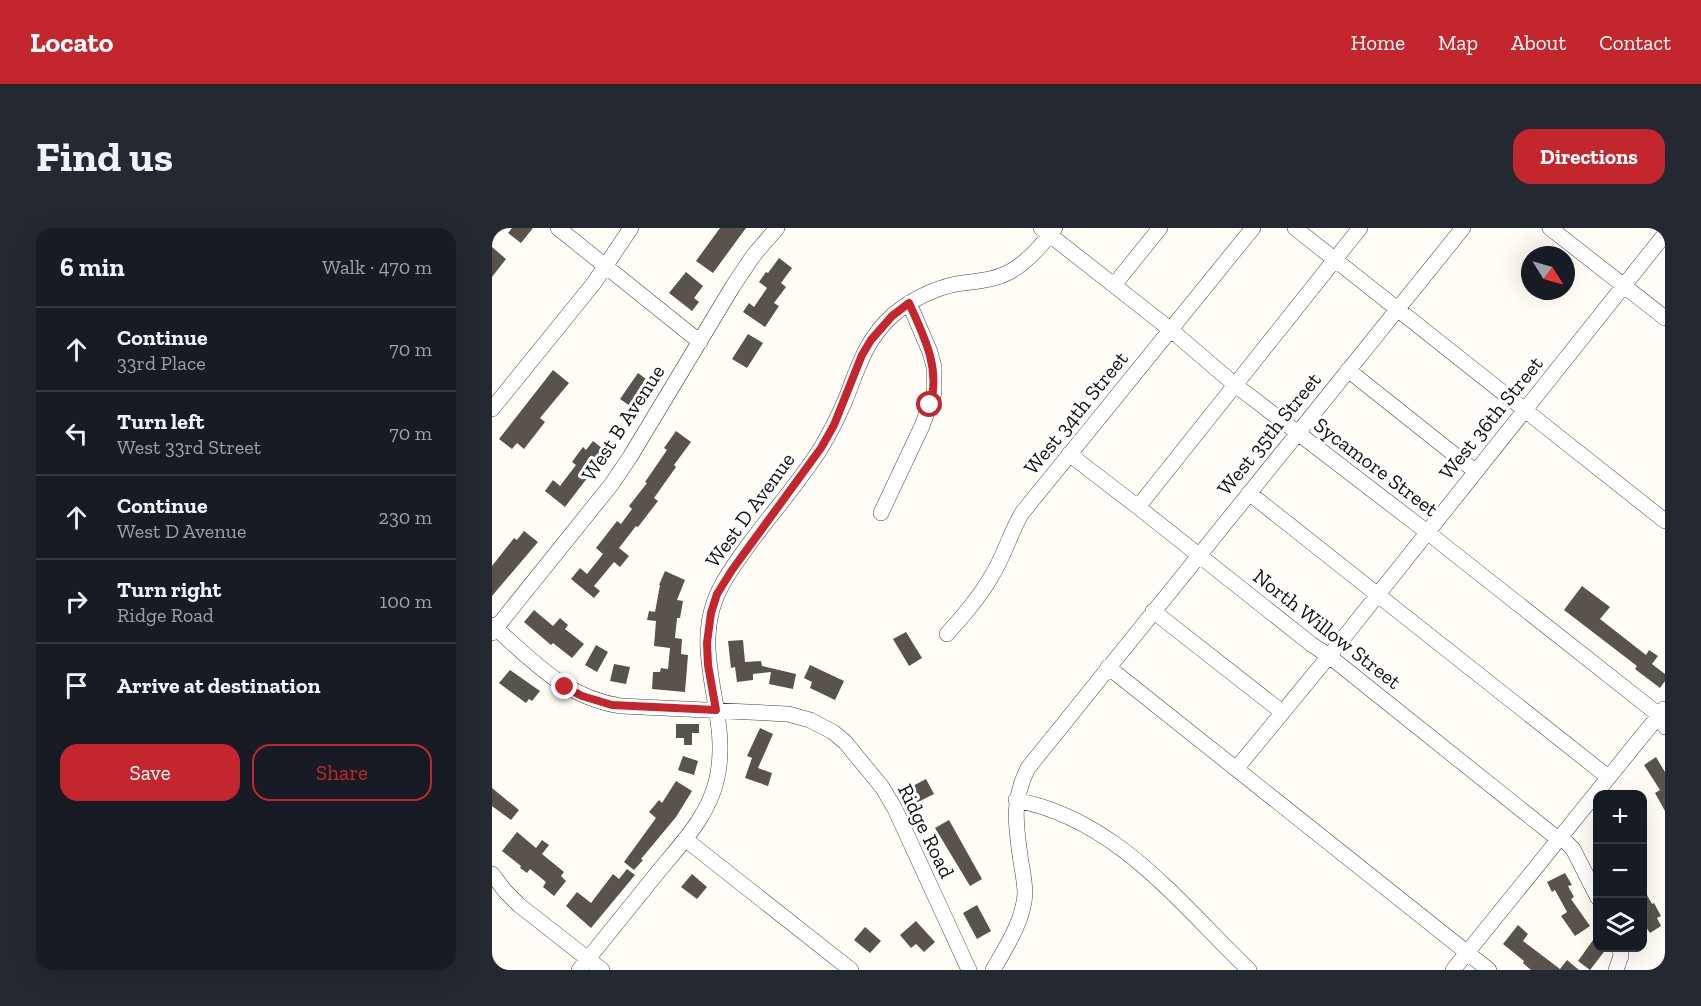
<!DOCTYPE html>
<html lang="en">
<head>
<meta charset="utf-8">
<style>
  body { margin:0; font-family:"Zilla Slab",serif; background:#242831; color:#f1f3f6 }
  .controls { position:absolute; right:18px; bottom:18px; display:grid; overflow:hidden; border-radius:12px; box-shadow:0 6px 24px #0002 }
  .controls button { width:54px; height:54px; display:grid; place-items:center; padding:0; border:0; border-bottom:2px solid #363941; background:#171b24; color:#f1f3f6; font:30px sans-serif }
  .compass { position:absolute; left:1029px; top:18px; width:54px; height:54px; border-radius:50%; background:#171b24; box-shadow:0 6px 24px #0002; rotate:127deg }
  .stop { position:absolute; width:18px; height:18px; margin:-14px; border:4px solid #c4262e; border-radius:50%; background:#fff }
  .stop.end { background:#c4262e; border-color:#fff; box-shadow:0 2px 6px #0008 }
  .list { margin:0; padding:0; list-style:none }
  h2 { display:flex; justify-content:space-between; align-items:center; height:78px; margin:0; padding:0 24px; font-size:26px }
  h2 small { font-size:20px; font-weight:400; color:#9ea1a6 }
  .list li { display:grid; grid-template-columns:39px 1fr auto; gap:18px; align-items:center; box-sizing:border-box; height:84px; padding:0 24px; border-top:2px solid #363941 }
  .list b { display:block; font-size:22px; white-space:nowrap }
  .list p { margin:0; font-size:20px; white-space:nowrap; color:#9ea1a6 }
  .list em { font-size:20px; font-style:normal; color:#9ea1a6 }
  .actions { display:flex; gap:12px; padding:18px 24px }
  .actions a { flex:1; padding:14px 0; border:2px solid #c4262e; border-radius:18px; text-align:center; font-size:21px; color:#c4262e }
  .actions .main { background:#c4262e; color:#fff }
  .icon { flex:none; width:33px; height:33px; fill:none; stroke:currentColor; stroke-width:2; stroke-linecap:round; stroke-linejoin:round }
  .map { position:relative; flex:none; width:1173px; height:742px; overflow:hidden; border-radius:18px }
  header { display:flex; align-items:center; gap:36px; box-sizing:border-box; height:84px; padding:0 30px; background:#c4262e; color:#fff }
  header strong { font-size:28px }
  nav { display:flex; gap:33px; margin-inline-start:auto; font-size:21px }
  .intro { display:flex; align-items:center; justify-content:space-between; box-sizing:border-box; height:144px; padding:0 36px }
  h1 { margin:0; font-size:42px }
  .button { padding:15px 27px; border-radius:18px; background:#c4262e; color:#fff; font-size:21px; font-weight:700 }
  main { display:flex; gap:36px; padding:0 36px }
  aside { flex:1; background:#171b24; border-radius:18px; box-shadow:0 6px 24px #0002 }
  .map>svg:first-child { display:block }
</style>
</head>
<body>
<header>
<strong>Locato</strong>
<nav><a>Home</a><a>Map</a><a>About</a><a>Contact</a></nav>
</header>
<div class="intro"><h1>Find us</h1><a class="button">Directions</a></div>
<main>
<aside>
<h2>6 min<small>Walk · 470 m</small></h2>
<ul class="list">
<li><svg class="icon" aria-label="ahead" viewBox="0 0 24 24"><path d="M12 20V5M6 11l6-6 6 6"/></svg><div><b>Continue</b><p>33rd Place</p></div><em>70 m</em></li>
<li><svg class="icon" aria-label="left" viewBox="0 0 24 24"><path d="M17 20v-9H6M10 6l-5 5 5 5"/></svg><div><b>Turn left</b><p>West 33rd Street</p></div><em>70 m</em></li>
<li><svg class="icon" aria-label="ahead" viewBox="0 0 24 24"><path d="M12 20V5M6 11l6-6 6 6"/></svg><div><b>Continue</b><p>West D Avenue</p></div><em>230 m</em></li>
<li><svg class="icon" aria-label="right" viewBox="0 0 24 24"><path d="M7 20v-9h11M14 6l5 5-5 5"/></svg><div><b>Turn right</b><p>Ridge Road</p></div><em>100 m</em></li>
<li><svg class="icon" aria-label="arrive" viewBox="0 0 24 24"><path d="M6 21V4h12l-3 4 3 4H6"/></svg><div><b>Arrive at destination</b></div></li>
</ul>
<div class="actions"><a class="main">Save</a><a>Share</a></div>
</aside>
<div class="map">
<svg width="1173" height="742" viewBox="0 0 1173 742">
  <rect width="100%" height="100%" fill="#fffdf5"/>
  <path fill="#5a524d" d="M20,0H41L29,15L16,5Z
    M228,0H254L221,45L204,33Z
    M0,19L14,31L0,49Z
    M287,30L300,40L289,55L294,59L282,75L287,78L273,99L251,84L257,75L262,79L275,60L267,54L274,44L276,45Z
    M194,44L211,58L202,70L207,74L200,83L177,65Z
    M256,106L271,115L255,140L240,131Z
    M61,142L77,155L48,190L53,194L32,221L25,215L20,221L7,211Z
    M146,145L158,154L141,180L128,171Z
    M184,203L199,214L182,237L184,239L162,270L166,273L146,299L144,298L127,320L137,328L128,339L122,334L102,358L108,363L102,370L79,351L88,340L95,346L111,326L104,320L125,293L129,296L140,281L137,278L155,255L153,254L175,222L172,220Z
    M101,213L115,224L73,279L53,263L61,252L68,258L84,237L80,234L85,227L91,219L94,222Z
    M32,303L46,314L0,368V338L22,310L25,312Z
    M173,343L193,352L185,372L191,373L188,390H185L183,410L190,411L189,426L196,427L193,464L160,461L161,444H168L169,440L176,441L178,420L162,418L164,393L155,392L157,383L163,384L168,357H167Z
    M1090,358L1118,379L1108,391L1154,427L1157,422L1166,428L1160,436L1173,446V453L1168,460L1143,441L1145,438L1072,382Z
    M42,382L61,398L68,390L76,397L73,401L92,416L80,430L61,415L59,417L32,394Z
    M414,404L430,430L417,438L401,411Z
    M251,412L253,434L269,433L270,438L304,446L301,461L277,456L279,444L261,446V452L245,454L243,439L239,440L236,413Z
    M104,417L116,424L105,444L93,437Z
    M122,436L138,439L134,456L118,453Z
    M318,437L352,453L343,472L318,460L320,454L312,450Z
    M18,442L48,463L40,473L37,471L34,475L7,455Z
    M184,496H207V505H200V517H192V510H184Z
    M268,500L281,506L266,540L280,545L276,558L253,550L260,530L255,528Z
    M191,528L206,533L202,547L186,542Z
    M1164,529L1173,544V583L1163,565L1168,562L1152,537Z
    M434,551L442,566L424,575L417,560Z
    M184,553L200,563L184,589L149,631L151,632L142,642L132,634L164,590L157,584L167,572L170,575Z
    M0,560L27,582L19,592L0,578Z
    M457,592L490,651L478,658L443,600Z
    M25,604L44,620L50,612L57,617L50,626L72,644L69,648L74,653L62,668L51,659L54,654L38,641L35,645L28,640L29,638L10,623Z
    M135,641L143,647L99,700L74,678L85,664L99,675L121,646L127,651Z
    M1073,645L1080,657L1076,658L1082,669L1079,671L1098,698L1083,708L1069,688L1075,684L1063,662L1060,664L1055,654Z
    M200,646L215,659L205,671L189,659Z
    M1150,658L1160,676L1162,675L1169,688L1165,690L1169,698L1158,705L1150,693Z
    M485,677L499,703L485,711L471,685Z
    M424,693L443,714L432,724L424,716L419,720L408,707Z
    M1026,697L1036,706L1031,713L1068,741L1075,732L1087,742H1039L1031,735L1032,733L1011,716Z
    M373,699L389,713L378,725L362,712Z
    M1106,705V720H1115L1098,742L1086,733Z"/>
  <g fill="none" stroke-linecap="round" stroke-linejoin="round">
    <defs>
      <path id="minor" d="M66,0L208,114
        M549,0L679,102L742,156L935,304L1167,487L1173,499
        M803,0L1173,293
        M1058,0L1173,90
        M622,57L668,0
        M856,142L983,243
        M0,181L102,55L139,0
        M577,226L646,279L819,416L837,428L1066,611
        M757,265L1116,549
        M646,279L868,0
        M389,285L430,198L442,165V139L438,124L417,75
        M661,383L790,484
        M0,397C40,432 73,470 129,478L296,486L318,492L341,504L353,514L390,559L403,581L477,742
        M0,405L119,257L138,229L241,58L261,28L285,0
        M455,406C471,388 487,370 499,349C512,329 518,305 530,285L761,0
        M616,439L997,742
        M744,541L837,428L1173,6
        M524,572C625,591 687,675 757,742
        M1068,608L1081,621L1106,670
        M193,611L359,742
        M0,646L13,663L27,677L110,742
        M87,742C112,711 137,680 162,649C186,619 217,589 225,550C240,482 193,421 231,355C259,307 300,266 329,220C338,205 346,189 353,173C366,140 373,112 401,87C419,72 441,61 464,56C483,53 502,53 519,43C537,33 551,16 563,0
        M501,742C514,719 531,694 533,666C533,656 531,645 529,634C524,598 519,574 536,540L971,0
        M961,742L1172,481
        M1124,742L1129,728L1128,720"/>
    </defs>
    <use href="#minor" stroke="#444" stroke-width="16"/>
    <use href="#minor" stroke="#fff" stroke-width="15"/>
  </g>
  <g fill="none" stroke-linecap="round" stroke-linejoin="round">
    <path stroke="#c4262e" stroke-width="8" d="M73,459L90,468L120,477L224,482L216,437L215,415L219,385L225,366L240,342L329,220L342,197L370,127L379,112L400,88L417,75C432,108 449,141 438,177"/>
  </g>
  <g text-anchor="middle" stroke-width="6" stroke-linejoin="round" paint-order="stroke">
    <g font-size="21" fill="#111" stroke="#fff">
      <text transform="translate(584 185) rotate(-51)" y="7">West 34th Street</text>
      <text transform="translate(999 190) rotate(-51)" y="7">West 36th Street</text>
      <text transform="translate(131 195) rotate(-57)" y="7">West B Avenue</text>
      <text transform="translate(777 206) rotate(-51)" y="7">West 35th Street</text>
      <text transform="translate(884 239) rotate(37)" y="7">Sycamore Street</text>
      <text transform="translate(258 282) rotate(-54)" y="7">West D Avenue</text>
      <text transform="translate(835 401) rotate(38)" y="7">North Willow Street</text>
      <text transform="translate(434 603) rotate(64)" y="7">Ridge Road</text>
    </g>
  </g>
</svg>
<div class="controls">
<button>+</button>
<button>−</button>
<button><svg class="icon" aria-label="layers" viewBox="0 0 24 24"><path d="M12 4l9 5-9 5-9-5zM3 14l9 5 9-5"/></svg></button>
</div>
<svg class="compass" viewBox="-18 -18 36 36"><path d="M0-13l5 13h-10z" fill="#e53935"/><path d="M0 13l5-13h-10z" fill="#9ea1a6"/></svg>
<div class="stop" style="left:438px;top:177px"></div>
<div class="stop end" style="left:73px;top:459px"></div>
</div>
</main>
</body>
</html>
